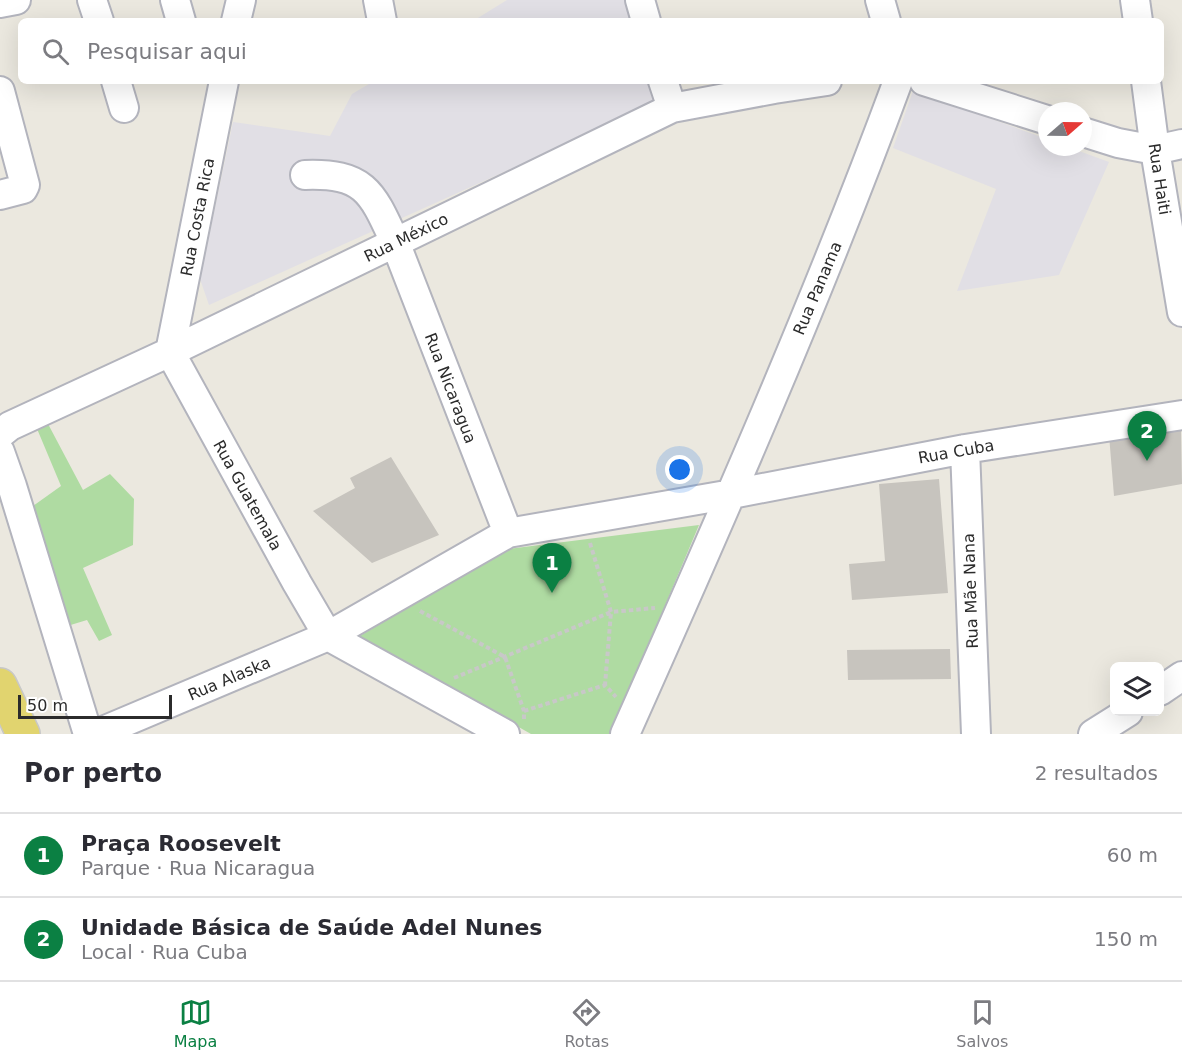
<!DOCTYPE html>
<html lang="pt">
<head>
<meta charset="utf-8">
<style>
  body { margin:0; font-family:"DejaVu Sans",sans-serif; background:#f7f7f7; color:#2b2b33 }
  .controls { position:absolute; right:18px; bottom:18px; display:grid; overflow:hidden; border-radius:9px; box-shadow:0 6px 24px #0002 }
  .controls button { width:54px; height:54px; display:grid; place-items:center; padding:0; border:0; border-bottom:2px solid #e1e1e2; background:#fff; color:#2b2b33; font:30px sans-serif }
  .compass { position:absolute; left:1038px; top:102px; width:54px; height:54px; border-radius:50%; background:#fff; box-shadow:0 6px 24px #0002; rotate:70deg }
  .scale { position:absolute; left:18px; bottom:15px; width:154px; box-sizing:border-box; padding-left:6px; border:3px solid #2b2b2b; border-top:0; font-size:16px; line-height:21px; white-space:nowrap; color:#2b2b2b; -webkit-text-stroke:4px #fff; paint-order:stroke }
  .you { position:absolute; left:680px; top:470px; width:21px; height:21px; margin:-15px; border:4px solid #fff; border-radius:50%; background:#1a73e8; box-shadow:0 0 0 9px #1a73e833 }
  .badge { display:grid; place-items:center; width:39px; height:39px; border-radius:50%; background:#0b8043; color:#fff; font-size:20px; font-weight:700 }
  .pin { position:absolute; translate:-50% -50px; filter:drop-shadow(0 2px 3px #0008) }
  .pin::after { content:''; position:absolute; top:32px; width:21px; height:18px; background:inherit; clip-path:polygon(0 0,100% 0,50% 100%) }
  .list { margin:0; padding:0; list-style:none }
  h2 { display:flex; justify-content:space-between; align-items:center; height:78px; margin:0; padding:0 24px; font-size:26px }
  h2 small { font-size:20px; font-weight:400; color:#7c7c81 }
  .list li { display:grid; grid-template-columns:39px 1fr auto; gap:18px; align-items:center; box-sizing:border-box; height:84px; padding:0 24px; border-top:2px solid #e1e1e2 }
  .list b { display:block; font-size:22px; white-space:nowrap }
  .list p { margin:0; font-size:20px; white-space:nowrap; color:#7c7c81 }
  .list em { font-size:20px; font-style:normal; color:#7c7c81 }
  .icon { flex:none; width:33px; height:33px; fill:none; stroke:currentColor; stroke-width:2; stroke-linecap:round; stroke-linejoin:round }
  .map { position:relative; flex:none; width:1182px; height:734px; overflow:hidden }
  .search { position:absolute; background:#fff; box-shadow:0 6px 24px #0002; left:18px; right:18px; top:18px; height:66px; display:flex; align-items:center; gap:15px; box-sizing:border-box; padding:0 21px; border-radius:9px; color:#7c7c81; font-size:22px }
  .sheet { height:246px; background:#fff }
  nav { display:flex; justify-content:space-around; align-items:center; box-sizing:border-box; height:84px; border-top:2px solid #e1e1e2; background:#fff; font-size:16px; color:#7c7c81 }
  nav a { display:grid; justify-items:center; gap:3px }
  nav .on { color:#0b8043 }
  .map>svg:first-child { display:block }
</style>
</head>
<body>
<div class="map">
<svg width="1182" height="734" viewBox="0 0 1182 734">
  <rect width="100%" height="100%" fill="#ebe8df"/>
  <path fill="#e1dfe5" d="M507,0H625L631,21H473Z
    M374,81H650L657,103L209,305L200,279L233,122L330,136L352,94Z
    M913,91L1047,139V147H1068L1109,162L1059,275L957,291L996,189L893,148Z"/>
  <path fill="#afdba2" d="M47,422L83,490L110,474L134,499L133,545L83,568L112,635L99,641L87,620L64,627L33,506L61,486L35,424Z
    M699,525L611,734H531L358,637L507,549Z"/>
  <path fill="#c7c4be" d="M1181,430L1182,484L1114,496L1109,435Z
    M391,457L439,535L372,563L313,511L355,488L350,478Z
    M939,479L948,593L852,600L849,564L885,561L879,484Z
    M950,649L951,679L848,680L847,650Z"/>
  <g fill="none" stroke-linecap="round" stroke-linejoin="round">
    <defs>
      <path id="minor" d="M92,0L99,21
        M175,0L181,21
        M378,0L382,21
        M640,0L646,21
        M880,0L886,21
        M1135,0L1138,21
        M0,3L16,0
        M236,21L241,0
        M116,81L124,108
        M224,81L170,352L297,583L328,636L505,734
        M663,81L672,108
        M924,81L1047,120
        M1146,81L1155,150L1182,312
        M0,91L25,185L23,189L0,195
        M1083,132L1118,143L1155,150L1182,144
        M305,175C365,173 372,192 395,242L508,533
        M0,434L10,426L170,352L672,108L774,89L827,81
        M965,449L976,734
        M0,452L12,486L88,734
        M1160,691L1182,676
        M96,734L328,636L508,533L732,494L965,449L1182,415
        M625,734C721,519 816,303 898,81
        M1093,734L1128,712"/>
      <path id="major" d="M0,685L23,734"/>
    </defs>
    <use href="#minor" stroke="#b3b4bd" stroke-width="32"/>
    <use href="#major" stroke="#c8c8c8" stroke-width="36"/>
    <path stroke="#c8c8c8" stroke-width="4" stroke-dasharray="4.5 3" stroke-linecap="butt" d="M590,543L611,612L655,608
      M420,611L505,657L524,711V720
      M454,678L611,612L605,685
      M524,711L605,685L616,697"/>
    <use href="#minor" stroke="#fff" stroke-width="28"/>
    <use href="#major" stroke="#e1d46f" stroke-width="33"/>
  </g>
  <g text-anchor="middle" stroke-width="6" stroke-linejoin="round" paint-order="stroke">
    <g font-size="16" fill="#2b2b2b" stroke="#fff">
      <text transform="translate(1160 179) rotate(81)" y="6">Rua Haiti</text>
      <text transform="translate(197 217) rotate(-79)" y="6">Rua Costa Rica</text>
      <text transform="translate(406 237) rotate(-26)" y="6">Rua México</text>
      <text transform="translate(817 288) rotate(-67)" y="6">Rua Panama</text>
      <text transform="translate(451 388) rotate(69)" y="6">Rua Nicaragua</text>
      <text transform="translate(956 451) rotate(-10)" y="6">Rua Cuba</text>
      <text transform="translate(248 495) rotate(61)" y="6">Rua Guatemala</text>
      <text transform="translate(970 591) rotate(-92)" y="6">Rua Mãe Nana</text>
      <text transform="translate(229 678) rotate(-23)" y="6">Rua Alaska</text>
    </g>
  </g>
</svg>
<div class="controls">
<button><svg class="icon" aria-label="layers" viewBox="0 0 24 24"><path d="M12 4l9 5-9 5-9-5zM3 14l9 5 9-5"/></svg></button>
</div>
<svg class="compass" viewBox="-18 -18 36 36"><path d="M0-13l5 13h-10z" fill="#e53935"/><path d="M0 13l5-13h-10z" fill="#7c7c81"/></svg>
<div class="scale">50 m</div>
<div class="you"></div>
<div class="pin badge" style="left:552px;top:593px">1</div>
<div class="pin badge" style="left:1147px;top:461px">2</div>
<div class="search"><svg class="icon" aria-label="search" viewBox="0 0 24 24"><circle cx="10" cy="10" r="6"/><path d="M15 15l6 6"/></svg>Pesquisar aqui</div>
</div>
<section class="sheet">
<h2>Por perto<small>2 resultados</small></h2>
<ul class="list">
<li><span class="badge">1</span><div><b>Praça Roosevelt</b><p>Parque · Rua Nicaragua</p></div><em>60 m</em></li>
<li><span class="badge">2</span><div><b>Unidade Básica de Saúde Adel Nunes</b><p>Local · Rua Cuba</p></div><em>150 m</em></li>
</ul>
</section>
<nav>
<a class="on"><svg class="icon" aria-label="map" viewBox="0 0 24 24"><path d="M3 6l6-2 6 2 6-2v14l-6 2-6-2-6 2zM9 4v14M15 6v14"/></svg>Mapa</a>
<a><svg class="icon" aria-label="directions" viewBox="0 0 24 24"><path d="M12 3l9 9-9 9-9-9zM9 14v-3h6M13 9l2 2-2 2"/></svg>Rotas</a>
<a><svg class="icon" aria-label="saved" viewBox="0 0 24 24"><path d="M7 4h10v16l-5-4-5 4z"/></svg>Salvos</a>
</nav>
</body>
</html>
